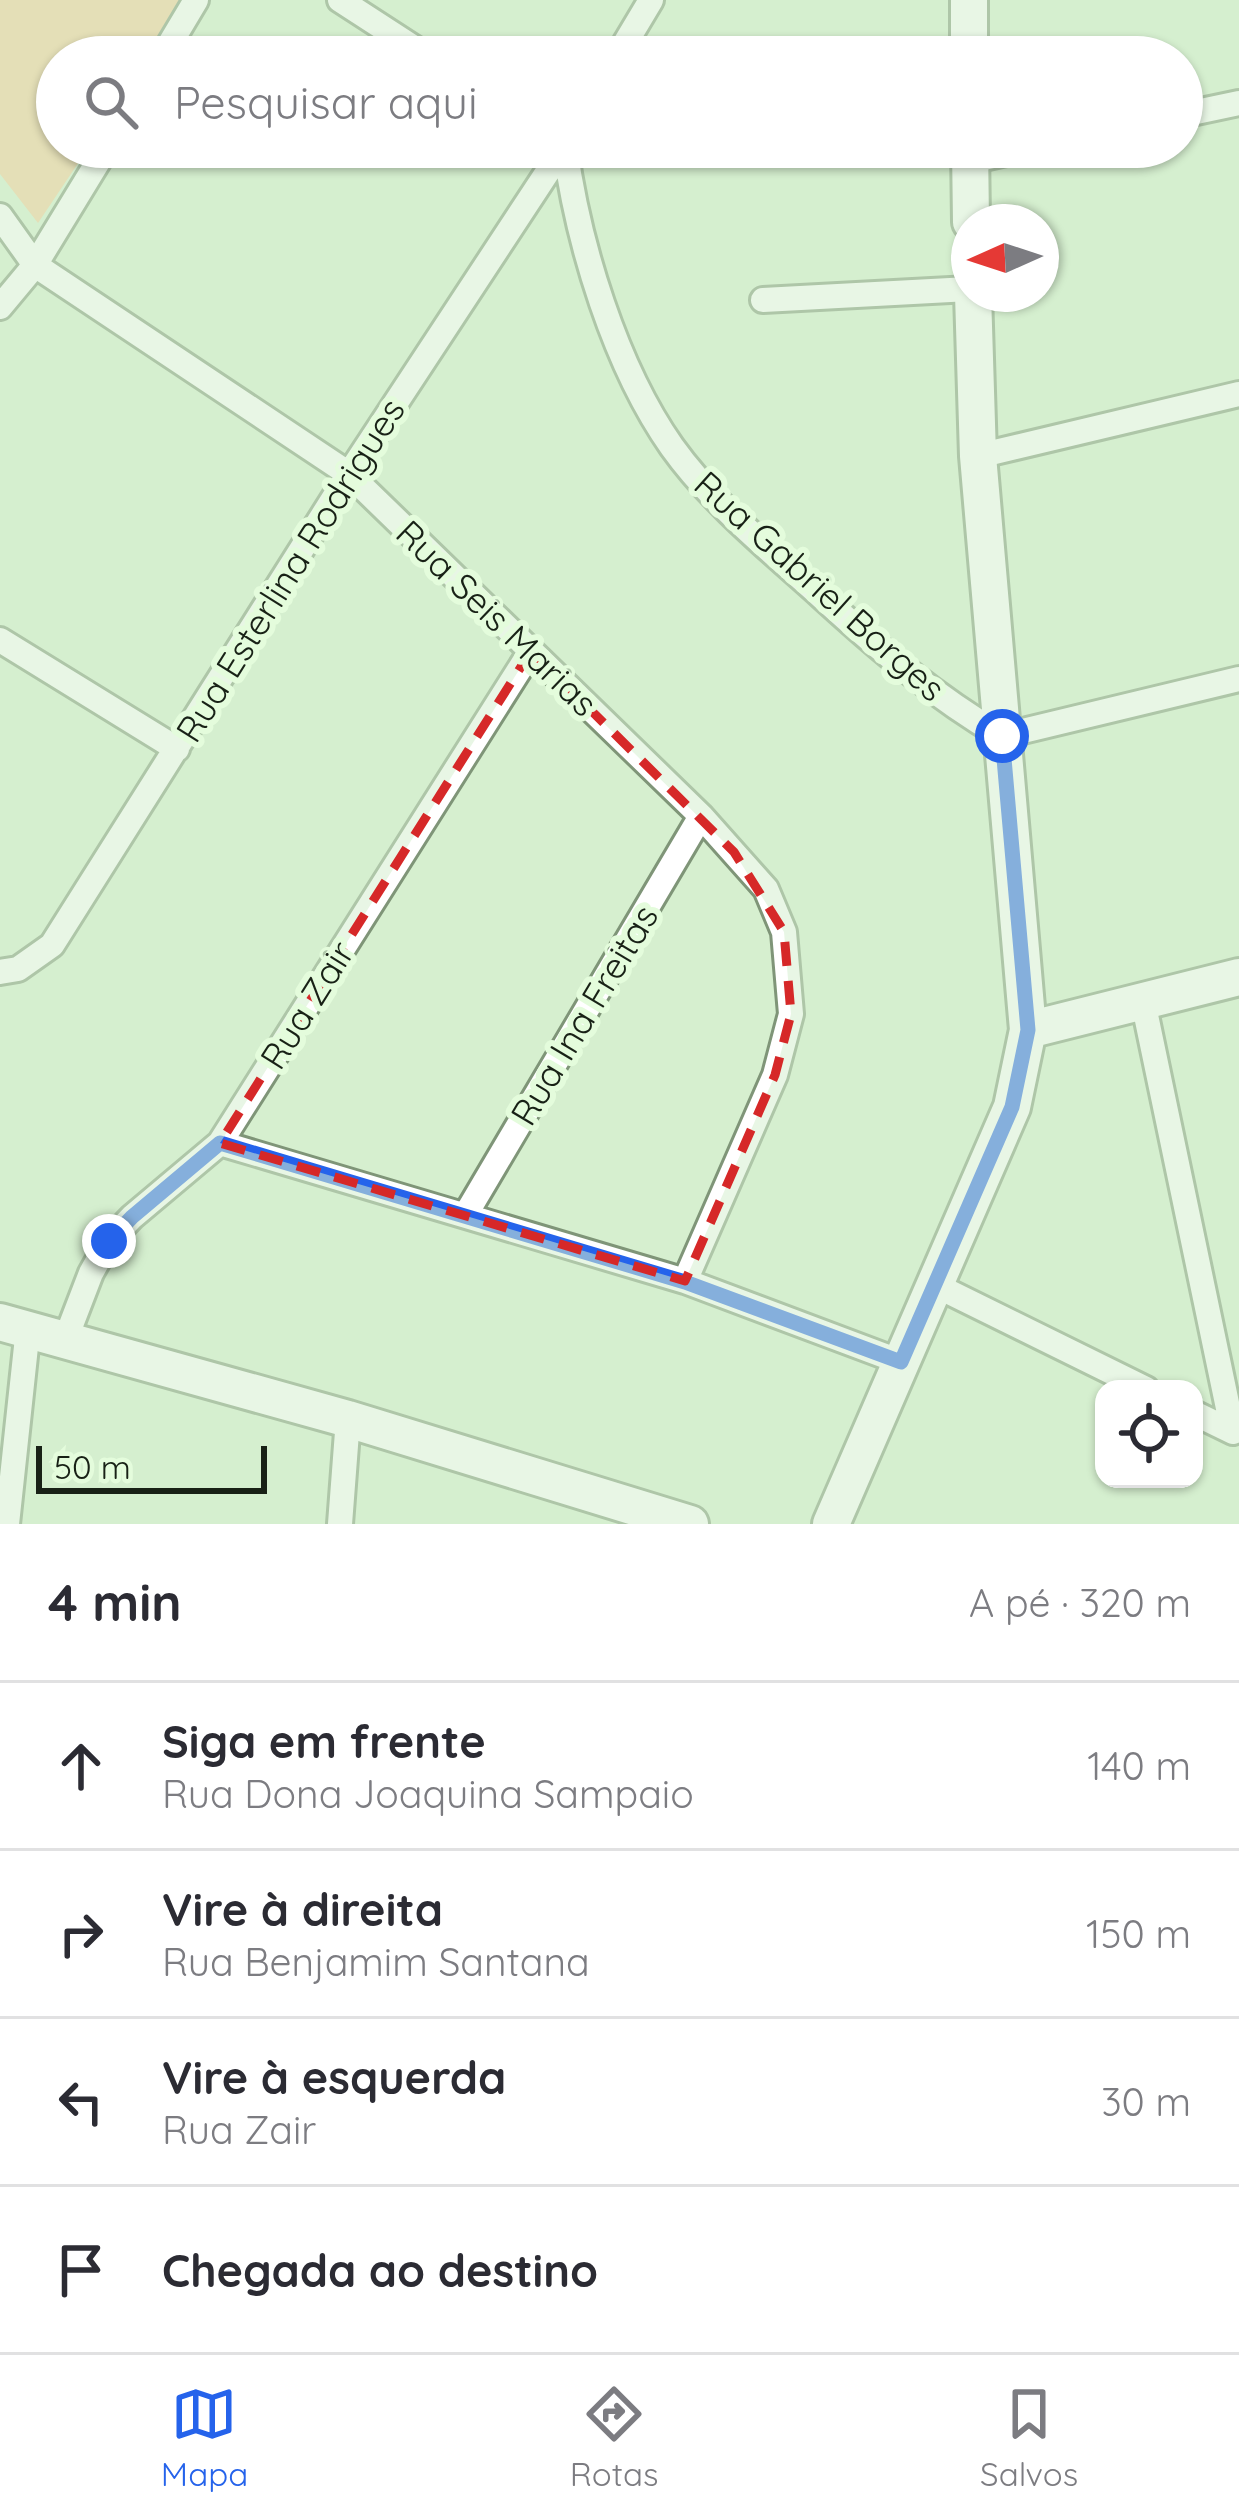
<!DOCTYPE html>
<html lang="pt">
<head>
<meta charset="utf-8">
<style>
  body { margin:0; font-family:Quicksand,sans-serif; background:#f7f7f7; color:#2b2b33 }
  .controls { position:absolute; right:36px; bottom:36px; display:grid; overflow:hidden; border-radius:24px; box-shadow:0 3px 9px #0004 }
  .controls button { width:108px; height:108px; display:grid; place-items:center; padding:0; border:0; border-bottom:3px solid #e1e1e2; background:#fff; color:#2b2b33; font:60px sans-serif }
  .compass { position:absolute; left:951px; top:204px; width:108px; height:108px; border-radius:50%; background:#fff; box-shadow:0 3px 9px #0004; rotate:267deg }
  .scale { position:absolute; left:36px; bottom:30px; width:231px; box-sizing:border-box; padding-left:12px; border:6px solid #182116; border-top:0; font-size:33px; line-height:42px; white-space:nowrap; color:#182116; -webkit-text-stroke:9px #e4fcdc; paint-order:stroke }
  .stop { position:absolute; width:36px; height:36px; margin:-27px; border:9px solid #2563eb; border-radius:50%; background:#fff }
  .stop.end { background:#2563eb; border-color:#fff; box-shadow:0 3px 12px #0008 }
  .list { margin:0; padding:0; list-style:none }
  h2 { display:flex; justify-content:space-between; align-items:center; height:156px; margin:0; padding:0 48px; font-size:51px }
  h2 small { font-size:39px; font-weight:400; color:#7c7c81 }
  .list li { display:grid; grid-template-columns:78px 1fr auto; gap:36px; align-items:center; box-sizing:border-box; height:168px; padding:0 48px; border-top:3px solid #e1e1e2 }
  .list b { display:block; font-size:45px; white-space:nowrap }
  .list p { margin:0; font-size:39px; white-space:nowrap; color:#7c7c81 }
  .list em { font-size:39px; font-style:normal; color:#7c7c81 }
  .icon { flex:none; width:66px; height:66px; fill:none; stroke:currentColor; stroke-width:2; stroke-linecap:round; stroke-linejoin:round }
  .map { position:relative; flex:none; width:1239px; height:1524px; overflow:hidden }
  .search { position:absolute; background:#fff; box-shadow:0 3px 9px #0004; left:36px; right:36px; top:36px; height:132px; display:flex; align-items:center; gap:30px; box-sizing:border-box; padding:0 42px; border-radius:66px; color:#7c7c81; font-size:45px }
  .sheet { height:828px; background:#fff }
  nav { display:flex; justify-content:space-around; align-items:center; box-sizing:border-box; height:168px; border-top:3px solid #e1e1e2; background:#fff; font-size:33px; color:#7c7c81 }
  nav a { display:grid; justify-items:center; gap:6px }
  nav .on { color:#2563eb }
  .map>svg:first-child { display:block }
</style>
</head>
<body>
<div class="map">
<svg width="1239" height="1524" viewBox="0 0 1239 1524">
  <rect width="100%" height="100%" fill="#d6efcf"/>
  <path fill="#f5cd99" d="M0,0H188L149,57H57V147H89L38,223L0,174Z"/>
  <g fill="none" stroke-linecap="round" stroke-linejoin="round">
    <defs>
      <path id="street" d="M340,0L428,57
        M162,57L196,0
        M617,57L651,0
        M1182,115L1239,103
        M565,147C578,244 615,366 672,447C712,503 770,550 821,596C878,648 935,697 1002,736L1239,679
        M970,161L1034,147
        M0,216L35,265L349,474L701,816L766,889L784,932L791,1014L775,1075L685,1281
        M763,300L969,289
        M0,307L35,265L107,147
        M978,456L1239,394
        M0,640L177,749
        M0,972L18,969L52,945L349,474L564,147
        M1143,1001L1233,1432
        M220,1143L685,1281L901,1362
        M466,1214L701,816
        M935,1285L1146,1389
        M66,1338L91,1273L109,1241L132,1217L220,1143L531,651
        M1194,1413L1233,1432
        M7,1524L28,1328
        M340,1524L348,1419"/>
      <path id="secondary" d="M969,0V57
        M970,147L971,222
        M1028,1030L1239,977
        M0,1322L348,1419L690,1524
        M831,1524L1012,1107L1028,1030L978,456L973,294"/>
    </defs>
    <use href="#street" stroke="#7f9578" stroke-width="30"/>
    <use href="#secondary" stroke="#7f9578" stroke-width="42"/>
    <use href="#street" stroke="#fff" stroke-width="24"/>
    <use href="#secondary" stroke="#fff" stroke-width="36"/>
  </g>
  <g fill="none" stroke-linecap="round" stroke-linejoin="round">
    <path stroke="#2563eb" stroke-width="15" d="M109,1241L132,1217L220,1143L685,1282L901,1362L1012,1107L1028,1030L1002,736"/>
  </g>
  <path d="M0 0H1239V1524H0ZM531,651L734,852L784,932L791,1014L775,1075L685,1281L220,1143Z" fill="#d6efcf" fill-opacity=".55" fill-rule="evenodd"/>
  <path fill="none" stroke="#d62828" stroke-width="9" stroke-dasharray="24 15" stroke-linejoin="round" d="M531,651L734,852L784,932L791,1014L775,1075L685,1281L220,1143Z"/>
  <g text-anchor="middle" stroke-width="12" stroke-linejoin="round" paint-order="stroke">
    <g font-size="36" fill="#182116" stroke="#e4fcdc">
      <text transform="translate(290 570) rotate(-58)" y="13">Rua Esterlina Rodrigues</text>
      <text transform="translate(820 586) rotate(42)" y="13">Rua Gabriel Borges</text>
      <text transform="translate(497 618) rotate(44)" y="13">Rua Seis Marias</text>
      <text transform="translate(307 1005) rotate(-58)" y="13">Rua Zair</text>
      <text transform="translate(584 1015) rotate(-59)" y="13">Rua Ina Freitas</text>
    </g>
  </g>
</svg>
<div class="controls">
<button><svg class="icon" aria-label="locate" viewBox="0 0 24 24"><circle cx="12" cy="12" r="6"/><path d="M12 2v4M12 18v4M2 12h4M18 12h4"/></svg></button>
</div>
<svg class="compass" viewBox="-18 -18 36 36"><path d="M0-13l5 13h-10z" fill="#e53935"/><path d="M0 13l5-13h-10z" fill="#7c7c81"/></svg>
<div class="scale">50 m</div>
<div class="stop" style="left:1002px;top:736px"></div>
<div class="stop end" style="left:109px;top:1241px"></div>
<div class="search"><svg class="icon" aria-label="search" viewBox="0 0 24 24"><circle cx="10" cy="10" r="6"/><path d="M15 15l6 6"/></svg>Pesquisar aqui</div>
</div>
<section class="sheet">
<h2>4 min<small>A pé · 320 m</small></h2>
<ul class="list">
<li><svg class="icon" aria-label="ahead" viewBox="0 0 24 24"><path d="M12 20V5M6 11l6-6 6 6"/></svg><div><b>Siga em frente</b><p>Rua Dona Joaquina Sampaio</p></div><em>140 m</em></li>
<li><svg class="icon" aria-label="right" viewBox="0 0 24 24"><path d="M7 20v-9h11M14 6l5 5-5 5"/></svg><div><b>Vire à direita</b><p>Rua Benjamim Santana</p></div><em>150 m</em></li>
<li><svg class="icon" aria-label="left" viewBox="0 0 24 24"><path d="M17 20v-9H6M10 6l-5 5 5 5"/></svg><div><b>Vire à esquerda</b><p>Rua Zair</p></div><em>30 m</em></li>
<li><svg class="icon" aria-label="arrive" viewBox="0 0 24 24"><path d="M6 21V4h12l-3 4 3 4H6"/></svg><div><b>Chegada ao destino</b></div></li>
</ul>
</section>
<nav>
<a class="on"><svg class="icon" aria-label="map" viewBox="0 0 24 24"><path d="M3 6l6-2 6 2 6-2v14l-6 2-6-2-6 2zM9 4v14M15 6v14"/></svg>Mapa</a>
<a><svg class="icon" aria-label="directions" viewBox="0 0 24 24"><path d="M12 3l9 9-9 9-9-9zM9 14v-3h6M13 9l2 2-2 2"/></svg>Rotas</a>
<a><svg class="icon" aria-label="saved" viewBox="0 0 24 24"><path d="M7 4h10v16l-5-4-5 4z"/></svg>Salvos</a>
</nav>
</body>
</html>
